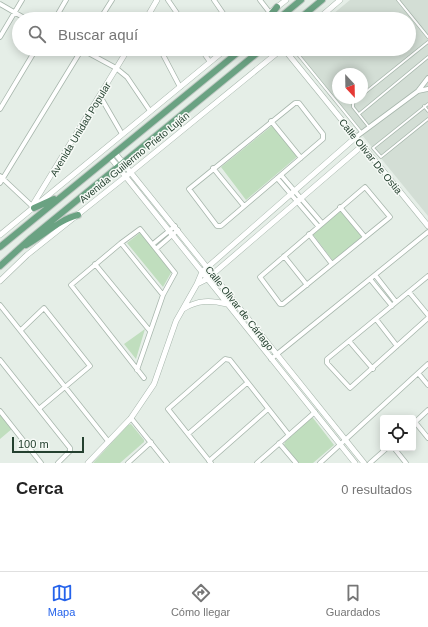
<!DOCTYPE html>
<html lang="es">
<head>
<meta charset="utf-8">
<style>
  body { margin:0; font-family:Arial,sans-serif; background:#f6f6f6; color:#222 }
  .controls { position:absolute; right:12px; bottom:12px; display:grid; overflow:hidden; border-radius:4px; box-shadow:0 2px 10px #0003 }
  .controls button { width:36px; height:36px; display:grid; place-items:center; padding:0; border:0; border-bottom:1px solid #e0e0e0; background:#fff; color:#222; font:20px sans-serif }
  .compass { position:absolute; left:332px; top:68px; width:36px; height:36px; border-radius:50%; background:#fff; box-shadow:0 2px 10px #0003; rotate:158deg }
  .scale { position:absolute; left:12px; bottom:10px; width:72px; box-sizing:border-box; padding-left:4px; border:2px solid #24402f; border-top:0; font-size:11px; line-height:14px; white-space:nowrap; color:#24402f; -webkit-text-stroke:3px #f6faf6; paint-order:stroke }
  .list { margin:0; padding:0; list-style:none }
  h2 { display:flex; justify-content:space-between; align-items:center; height:52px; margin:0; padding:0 16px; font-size:17px }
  h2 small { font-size:13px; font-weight:400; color:#767676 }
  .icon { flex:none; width:22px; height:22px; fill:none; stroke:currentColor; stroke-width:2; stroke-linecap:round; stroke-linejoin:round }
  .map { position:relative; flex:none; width:428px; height:463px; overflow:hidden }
  .search { position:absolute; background:#fff; box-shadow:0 2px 10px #0003; left:12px; right:12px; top:12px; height:44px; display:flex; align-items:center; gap:10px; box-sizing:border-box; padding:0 14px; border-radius:22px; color:#767676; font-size:15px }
  .sheet { height:108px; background:#fff }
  nav { display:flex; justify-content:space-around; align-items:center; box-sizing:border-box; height:56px; border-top:1px solid #e0e0e0; background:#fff; font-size:11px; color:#767676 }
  nav a { display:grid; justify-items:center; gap:2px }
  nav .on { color:#2563eb }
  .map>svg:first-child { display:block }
</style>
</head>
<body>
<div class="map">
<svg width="428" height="463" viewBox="0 0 428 463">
  <rect width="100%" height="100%" fill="#e5eee7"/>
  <path fill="#d3ded5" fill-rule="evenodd" d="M350,0H428V216L292,49H409V19H327ZM338,74H362V98H338Z"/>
  <path fill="#c0debe" d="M273,125L298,156L246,200L221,167Z
    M340,207L365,237L334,262L311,232Z
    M141,232L172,271L163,287L127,243Z
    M145,329L136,359L124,344Z
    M0,412L13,428L0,439Z
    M311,418H313L334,445L313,463H299L284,445L285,442Z
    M131,424L144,440V442L120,463H93L128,425Z"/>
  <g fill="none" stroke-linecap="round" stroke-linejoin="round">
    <defs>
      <path id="service" d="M398,0L428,37
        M296,52L361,132
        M362,95L428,42
        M358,98L353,103V107L369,127
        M428,104L373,148L381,157L428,119
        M424,106L428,111
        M359,114L428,57"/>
      <path id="minor" d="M168,0L181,19
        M214,0L227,19
        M260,0L270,13
        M0,4L26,19
        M55,19L66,0
        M100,19L112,0
        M0,37L22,0
        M81,49L116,68L127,77L150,111
        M160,49L180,87
        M201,49L210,62
        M428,78L418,91L428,89
        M100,96L122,134
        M295,103H299L323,134V139L221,226H217L189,189Z
        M0,109L36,49
        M271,121L301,158
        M356,137L418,91
        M213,168L244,206
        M281,175L322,223
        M0,176L32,206
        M277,178L318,226
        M0,183L82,49
        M365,187L390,217L283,304H280L260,277Z
        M340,207L365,237
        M309,234L332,264
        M121,243L163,295
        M153,244L175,226
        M156,249L178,230
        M284,256L307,285
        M95,264L150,331
        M375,275L396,302
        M428,276L327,359V363L350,388L428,318
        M370,279L392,306
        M409,292L428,315
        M0,305L108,441
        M376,319L397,346
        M21,330L44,308L90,366L40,408
        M349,341L373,369
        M271,359L428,232
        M0,360L70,448V451L58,463
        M137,370L163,295L175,273L140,229L121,243L71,285L144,378
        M418,373L428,385
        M0,411L41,463
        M131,418L167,463
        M415,422L428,438
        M413,424L428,410
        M188,434L247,383
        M279,443L296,463
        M394,448L406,463
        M209,461L268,409
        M128,463L151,442
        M211,463L168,409L225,359L230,360L289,435
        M257,463L315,412
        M320,463L428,364
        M370,463L387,448"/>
      <path id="tertiary" d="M146,19L157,0
        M262,19L286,0
        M318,19L340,0
        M284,49L428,226
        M115,153L364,463
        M110,157L355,463
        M34,208L32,206L128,49
        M0,235L226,49
        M0,281L27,255L125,177L282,49
        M197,284L207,279L363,145
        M183,309C198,300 210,300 227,304
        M88,463L131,418L154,384L176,321L197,284L202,272L356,137"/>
      <path id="primary" d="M267,19L277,7
        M278,19L301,0
        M299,19L322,0
        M34,208L54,199
        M26,245C43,236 60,219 78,215
        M0,247L242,49
        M0,266L31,238L262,49"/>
    </defs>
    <use href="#service" stroke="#a7b6ac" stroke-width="3.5"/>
    <use href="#minor" stroke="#a7b6ac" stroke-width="5.5"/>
    <use href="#tertiary" stroke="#a7b6ac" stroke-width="6"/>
    <use href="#primary" stroke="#c2cac5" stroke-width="8"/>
    <use href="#service" stroke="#fff" stroke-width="2"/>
    <use href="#minor" stroke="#fff" stroke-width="4"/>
    <use href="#tertiary" stroke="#fff" stroke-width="5"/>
    <use href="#primary" stroke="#6aa282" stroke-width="6"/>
  </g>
  <g text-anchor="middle" stroke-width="3" stroke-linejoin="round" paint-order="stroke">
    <g font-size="10" fill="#24402f" stroke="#f6faf6">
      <text transform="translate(80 129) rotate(-59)" y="4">Avenida Unidad Popular</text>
      <text transform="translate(371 156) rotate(51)" y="4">Calle Olivar De Ostia</text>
      <text transform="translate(134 157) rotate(-39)" y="4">Avenida Guillermo Prieto Luján</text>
      <text transform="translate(240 308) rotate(52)" y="4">Calle Olivar de Cártago</text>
    </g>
  </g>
</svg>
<div class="controls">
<button><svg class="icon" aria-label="locate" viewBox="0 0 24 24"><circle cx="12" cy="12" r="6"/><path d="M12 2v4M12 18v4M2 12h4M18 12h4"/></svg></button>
</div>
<svg class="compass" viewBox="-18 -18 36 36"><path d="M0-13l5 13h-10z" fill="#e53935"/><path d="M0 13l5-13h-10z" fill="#767676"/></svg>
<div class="scale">100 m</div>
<div class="search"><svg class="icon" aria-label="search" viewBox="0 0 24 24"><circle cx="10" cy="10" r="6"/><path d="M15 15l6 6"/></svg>Buscar aquí</div>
</div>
<section class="sheet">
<h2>Cerca<small>0 resultados</small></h2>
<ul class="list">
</ul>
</section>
<nav>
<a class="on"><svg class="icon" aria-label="map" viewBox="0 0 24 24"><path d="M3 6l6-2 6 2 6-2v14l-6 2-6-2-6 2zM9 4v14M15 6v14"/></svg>Mapa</a>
<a><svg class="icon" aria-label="directions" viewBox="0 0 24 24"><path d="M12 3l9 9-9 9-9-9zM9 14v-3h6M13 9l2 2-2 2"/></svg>Cómo llegar</a>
<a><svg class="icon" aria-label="saved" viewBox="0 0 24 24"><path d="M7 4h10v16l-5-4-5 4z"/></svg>Guardados</a>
</nav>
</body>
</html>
